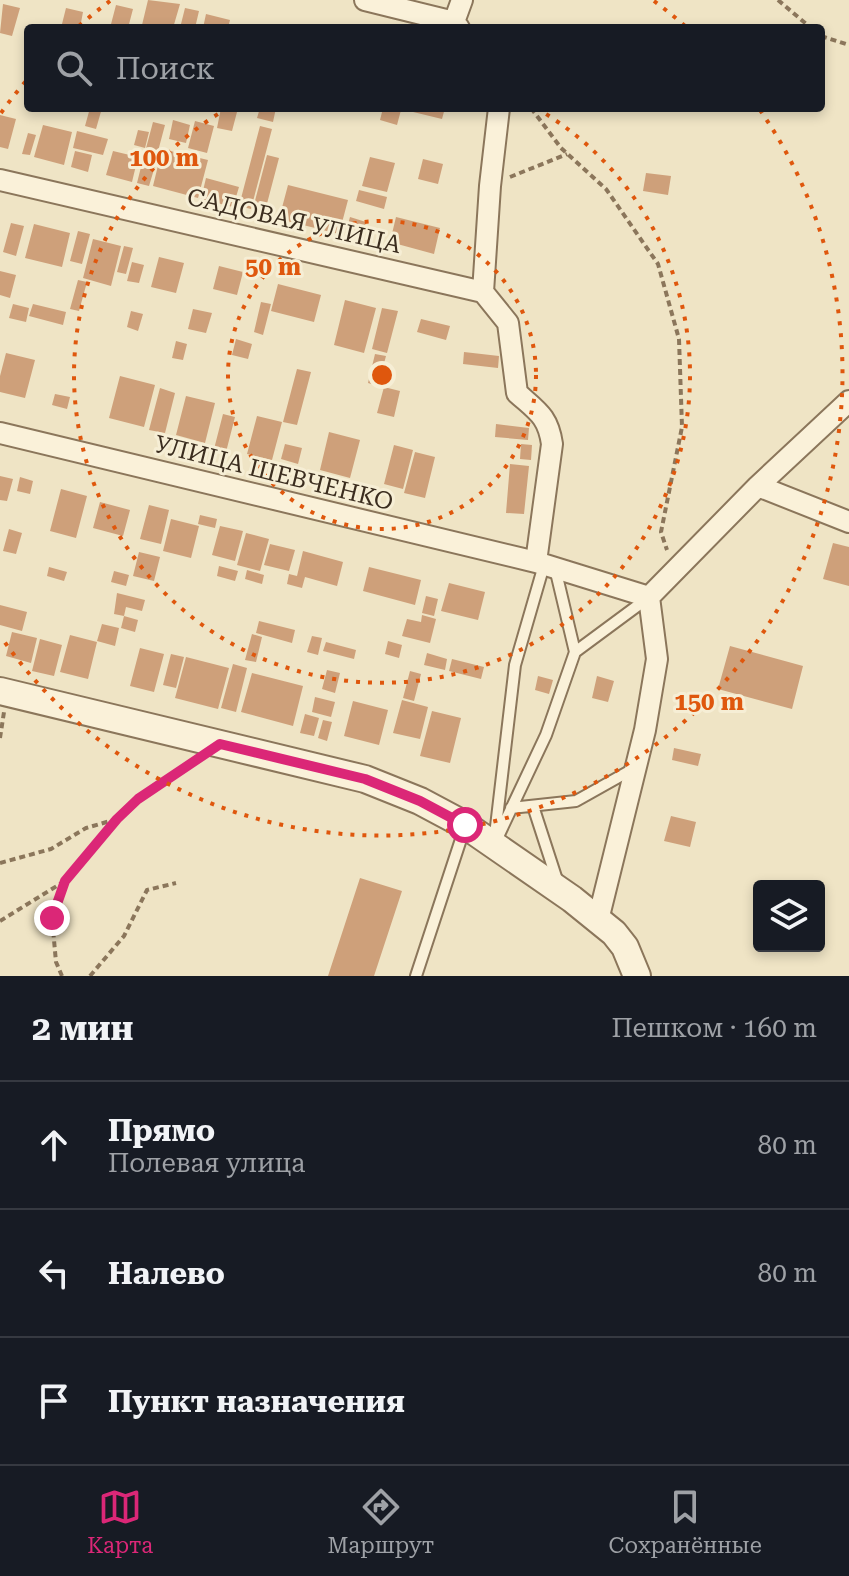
<!DOCTYPE html>
<html lang="ru">
<head>
<meta charset="utf-8">
<style>
  body { margin:0; font-family:"Roboto Serif",serif; background:#242831; color:#f1f3f6 }
  .controls { position:absolute; right:24px; bottom:24px; display:grid; overflow:hidden; border-radius:8px; box-shadow:0 4px 12px #0003 }
  .controls button { width:72px; height:72px; display:grid; place-items:center; padding:0; border:0; border-bottom:2px solid #363941; background:#171b24; color:#f1f3f6; font:40px sans-serif }
  .stop { position:absolute; width:24px; height:24px; margin:-18px; border:6px solid #db2777; border-radius:50%; background:#fff }
  .stop.end { background:#db2777; border-color:#fff; box-shadow:0 2px 8px #0008 }
  .list { margin:0; padding:0; list-style:none }
  h2 { display:flex; justify-content:space-between; align-items:center; height:104px; margin:0; padding:0 32px; font-size:34px }
  h2 small { font-size:26px; font-weight:400; color:#9ea1a6 }
  .list li { display:grid; grid-template-columns:52px 1fr auto; gap:24px; align-items:center; box-sizing:border-box; height:128px; padding:0 32px; border-top:2px solid #363941 }
  .list b { display:block; font-size:30px; white-space:nowrap }
  .list p { margin:0; font-size:26px; white-space:nowrap; color:#9ea1a6 }
  .list em { font-size:26px; font-style:normal; color:#9ea1a6 }
  .icon { flex:none; width:44px; height:44px; fill:none; stroke:currentColor; stroke-width:2; stroke-linecap:round; stroke-linejoin:round }
  .map { position:relative; flex:none; width:849px; height:976px; overflow:hidden }
  .search { position:absolute; background:#171b24; box-shadow:0 4px 12px #0003; left:24px; right:24px; top:24px; height:88px; display:flex; align-items:center; gap:20px; box-sizing:border-box; padding:0 28px; border-radius:8px; color:#9ea1a6; font-size:30px }
  .sheet { height:488px; background:#171b24 }
  nav { display:flex; justify-content:space-around; align-items:center; box-sizing:border-box; height:112px; border-top:2px solid #363941; background:#171b24; font-size:22px; color:#9ea1a6 }
  nav a { display:grid; justify-items:center; gap:4px }
  nav .on { color:#db2777 }
  .map>svg:first-child { display:block }
</style>
</head>
<body>
<div class="map">
<svg width="849" height="976" viewBox="0 0 849 976">
  <rect width="100%" height="100%" fill="#efe4c5"/>
  <path fill="#cea07a" d="M148,0L180,4L173,28L142,25Z
    M3,4L20,8L12,36L0,33Z
    M116,5L133,9L128,28H110Z
    M66,8L83,12L80,28H61Z
    M185,8L199,11L195,28H180Z
    M206,14L230,20L228,28H203Z
    M90,108H102L96,129L85,126Z
    M221,108L237,112L232,131L217,128Z
    M260,108H276L273,122L257,118Z
    M383,108L401,110L397,125L380,120Z
    M410,108H445L442,119L409,111Z
    M0,115L16,119L8,149L0,147Z
    M173,120L190,125L186,143L169,139Z
    M195,121L214,126L207,153L188,148Z
    M153,122L165,125L157,155L145,152Z
    M43,125L72,132L64,165L34,157Z
    M260,126L272,129L251,209L239,206Z
    M138,130L149,132L145,148L134,145Z
    M77,131L108,139L103,155L73,148Z
    M28,133L36,135L30,155L22,154Z
    M162,149L208,160L198,198L153,186Z
    M75,151L92,155L88,172L71,167Z
    M113,151L138,157L132,182L106,175Z
    M267,155L279,158L264,215L252,212Z
    M370,157L395,163L387,192L362,186Z
    M423,159L443,164L438,184L418,179Z
    M142,163L155,166L149,186L137,183Z
    M646,173L671,176L668,195L643,191Z
    M206,178L239,187L233,207L201,199Z
    M288,185L348,200L339,234L279,219Z
    M359,190L387,197L384,209L356,201Z
    M350,217L366,222L361,239L345,235Z
    M396,217L440,228L434,254L390,242Z
    M11,223L24,226L16,256L3,252Z
    M34,224L70,233L62,267L25,258Z
    M78,231L90,234L82,264L70,261Z
    M93,239L121,246L111,286L83,278Z
    M124,246L133,248L126,274L117,272Z
    M159,257L184,263L176,293L151,287Z
    M132,262L144,265L139,283L127,281Z
    M219,266L243,272L237,295L213,289Z
    M0,271L16,275L10,298L0,295Z
    M78,280L87,282L79,311L70,309Z
    M278,284L321,295L314,322L271,311Z
    M345,300L376,308L364,353L334,345Z
    M261,302L271,304L263,335L254,332Z
    M13,304L29,308L26,322L9,318Z
    M33,304L66,312L63,325L29,316Z
    M382,308L398,311L387,353L372,349Z
    M193,309L212,313L206,333L188,329Z
    M131,311L143,314L138,331L127,327Z
    M421,319L450,326L446,340L417,332Z
    M236,339L252,344L248,359L232,355Z
    M176,341L187,344L183,360L172,358Z
    M464,352L499,356L498,368L463,364Z
    M6,353L35,360L25,398L0,392V376Z
    M375,354L386,356L378,386L368,383Z
    M297,369L311,372L297,425L283,422Z
    M120,376L155,385L144,427L109,418Z
    M384,387L400,391L394,417L377,413Z
    M160,388L175,393L165,433L149,430Z
    M55,394L70,397L67,409L52,405Z
    M186,396L215,403L205,443L176,435Z
    M223,414L235,417L226,452L214,449Z
    M257,416L282,422L272,460L247,454Z
    M496,424L529,428L528,440L495,437Z
    M329,432L360,440L350,478L320,470Z
    M285,444L302,448L298,464L281,459Z
    M521,444L532,445L531,460L520,459Z
    M394,445L413,450L403,489L384,484Z
    M415,452L435,457L425,498L404,493Z
    M510,464L529,466L524,514L506,513Z
    M0,476L13,479L7,501L0,500Z
    M20,477L33,481L30,494L17,491Z
    M61,489L87,496L76,538L50,531Z
    M100,502L130,510L123,536L93,528Z
    M149,505L169,510L161,544L140,539Z
    M200,515L217,519L215,528L198,524Z
    M171,519L199,526L191,558L163,551Z
    M220,526L243,531L235,561L212,555Z
    M9,529L22,533L16,554L3,551Z
    M246,533L269,539L260,571L237,565Z
    M833,543L849,547V586L823,579Z
    M270,544L295,550L289,571L264,565Z
    M303,551L343,562L337,586L305,577L302,588L287,584L289,574L297,576Z
    M139,552L160,557L154,581L133,576Z
    M219,566L238,571L235,581L217,576Z
    M49,567L67,572L64,581L47,576Z
    M369,567L421,580L415,605L363,591Z
    M247,570L264,575L262,584L245,579Z
    M114,571L129,575L126,586L111,582Z
    M449,583L485,592L478,620L441,611Z
    M117,593L145,600L142,611L126,607L124,616L114,614Z
    M426,596L438,599L434,616L422,613Z
    M0,605L27,612L22,631L0,625Z
    M422,615L436,619L430,643L402,636L407,619L421,622Z
    M124,616L138,620L135,632L121,628Z
    M259,621L295,630L292,643L256,633Z
    M102,624L119,628L115,646L97,641Z
    M12,632L37,638L31,663L6,656Z
    M252,634L262,637L256,662L245,660Z
    M70,635L97,642L88,679L60,672Z
    M312,636L322,638L318,655L307,652Z
    M40,639L62,645L54,676L32,671Z
    M388,641L402,645L399,658L385,654Z
    M326,642L356,650L354,659L323,651Z
    M730,646L803,666L792,709L718,689Z
    M140,648L164,654L154,692L130,686Z
    M427,653L447,659L445,670L424,665Z
    M171,654L184,657L176,688L163,685Z
    M186,657L229,668L218,709L175,698Z
    M452,659L484,667L481,679L449,671Z
    M233,664L247,668L236,712L221,708Z
    M327,670L340,673L335,693L322,689Z
    M410,671L421,674L414,701L403,698Z
    M252,673L303,686L293,726L241,712Z
    M538,676L553,680L549,694L535,690Z
    M597,676L614,681L608,702L592,698Z
    M315,697L335,702L331,717L312,712Z
    M402,700L428,707L420,739L393,733Z
    M353,701L388,710L379,745L344,736Z
    M432,711L461,718L450,763L420,756Z
    M305,714L319,718L314,736L300,733Z
    M323,720L332,722L327,741L318,738Z
    M674,748L701,754L698,766L672,760Z
    M671,816L696,822L690,847L664,841Z
    M360,878L402,891L374,976H328Z"/>
  <g fill="none" stroke-linecap="round" stroke-linejoin="round">
    <defs>
      <path id="service" d="M575,652L648,598
        M533,806L557,880
        M511,808L576,801L633,769
        M495,835L515,665L544,565
        M495,843L546,735L575,652L555,568
        M416,976L465,827"/>
      <path id="minor" d="M365,0L454,22
        M459,28L454,22L462,0
        M499,108L490,186L483,292L508,323L517,393C537,411 548,416 552,444L536,562
        M0,180L483,292
        M0,433L536,562L649,597L758,486L849,401
        M758,486L849,522
        M598,920L645,730L657,659L649,597"/>
      <path id="tertiary" d="M0,691L365,779L420,801L465,825L572,899L614,933L625,947L637,976"/>
    </defs>
    <use href="#service" stroke="#8b765b" stroke-width="14"/>
    <use href="#minor" stroke="#8b765b" stroke-width="24"/>
    <use href="#tertiary" stroke="#8b765b" stroke-width="30"/>
    <path stroke="#8b765b" stroke-width="4" stroke-dasharray="6 4" stroke-linecap="butt" d="M778,0L811,28
      M821,36L849,45
      M531,108L561,148L606,189L658,264L679,339L682,427L661,532L667,550
      M510,177L567,154
      M0,738L4,712
      M0,863L51,849L86,828L117,819L138,799L195,761
      M0,921L65,881L116,821
      M62,976L56,962L52,918L64,884
      M90,976L124,936L147,890L176,883"/>
    <use href="#service" stroke="#faf1d9" stroke-width="10"/>
    <use href="#minor" stroke="#faf1d9" stroke-width="20"/>
    <use href="#tertiary" stroke="#faf1d9" stroke-width="26"/>
  </g>
  <g fill="none" stroke-linecap="round" stroke-linejoin="round">
    <path stroke="#db2777" stroke-width="10" d="M52,918L65,881L117,819L138,799L220,744L365,779L420,801L465,825"/>
  </g>
  <g fill="none" stroke="#df570d" stroke-width="4" stroke-dasharray="4 8">
    <circle cx="382" cy="375" r="154"/>
    <path d="M536 108A308 308 0 1 1 228 108"/>
    <path d="M1 113A462 462 0 0 1 26 81M79 26A462 462 0 0 1 110 1M654 1A462 462 0 0 1 685 26M760 110A462 462 0 1 1 1 637"/>
  </g>
  <g text-anchor="middle" stroke-width="6" stroke-linejoin="round" paint-order="stroke">
    <g font-size="24" fill="#3b2d1f" stroke="#f6eed5">
      <text transform="translate(294 221) rotate(13)" y="8">САДОВАЯ УЛИЦА</text>
      <text transform="translate(274 473) rotate(14)" y="8">УЛИЦА ШЕВЧЕНКО</text>
    </g>
  </g>
  <circle cx="382" cy="375" r="12" fill="#df570d" stroke="#f6eed5" stroke-width="4"/>
  <g font-size="24" text-anchor="middle" font-weight="bold" fill="#df570d" stroke="#f6eed5" stroke-width="6" stroke-linejoin="round" paint-order="stroke">
    <text x="164" y="166">100 m</text>
    <text x="273" y="275">50 m</text>
    <text x="709" y="710">150 m</text>
  </g>
</svg>
<div class="controls">
<button><svg class="icon" aria-label="layers" viewBox="0 0 24 24"><path d="M12 4l9 5-9 5-9-5zM3 14l9 5 9-5"/></svg></button>
</div>
<div class="stop" style="left:465px;top:825px"></div>
<div class="stop end" style="left:52px;top:918px"></div>
<div class="search"><svg class="icon" aria-label="search" viewBox="0 0 24 24"><circle cx="10" cy="10" r="6"/><path d="M15 15l6 6"/></svg>Поиск</div>
</div>
<section class="sheet">
<h2>2 мин<small>Пешком · 160 m</small></h2>
<ul class="list">
<li><svg class="icon" aria-label="ahead" viewBox="0 0 24 24"><path d="M12 20V5M6 11l6-6 6 6"/></svg><div><b>Прямо</b><p>Полевая улица</p></div><em>80 m</em></li>
<li><svg class="icon" aria-label="left" viewBox="0 0 24 24"><path d="M17 20v-9H6M10 6l-5 5 5 5"/></svg><div><b>Налево</b></div><em>80 m</em></li>
<li><svg class="icon" aria-label="arrive" viewBox="0 0 24 24"><path d="M6 21V4h12l-3 4 3 4H6"/></svg><div><b>Пункт назначения</b></div></li>
</ul>
</section>
<nav>
<a class="on"><svg class="icon" aria-label="map" viewBox="0 0 24 24"><path d="M3 6l6-2 6 2 6-2v14l-6 2-6-2-6 2zM9 4v14M15 6v14"/></svg>Карта</a>
<a><svg class="icon" aria-label="directions" viewBox="0 0 24 24"><path d="M12 3l9 9-9 9-9-9zM9 14v-3h6M13 9l2 2-2 2"/></svg>Маршрут</a>
<a><svg class="icon" aria-label="saved" viewBox="0 0 24 24"><path d="M7 4h10v16l-5-4-5 4z"/></svg>Сохранённые</a>
</nav>
</body>
</html>
